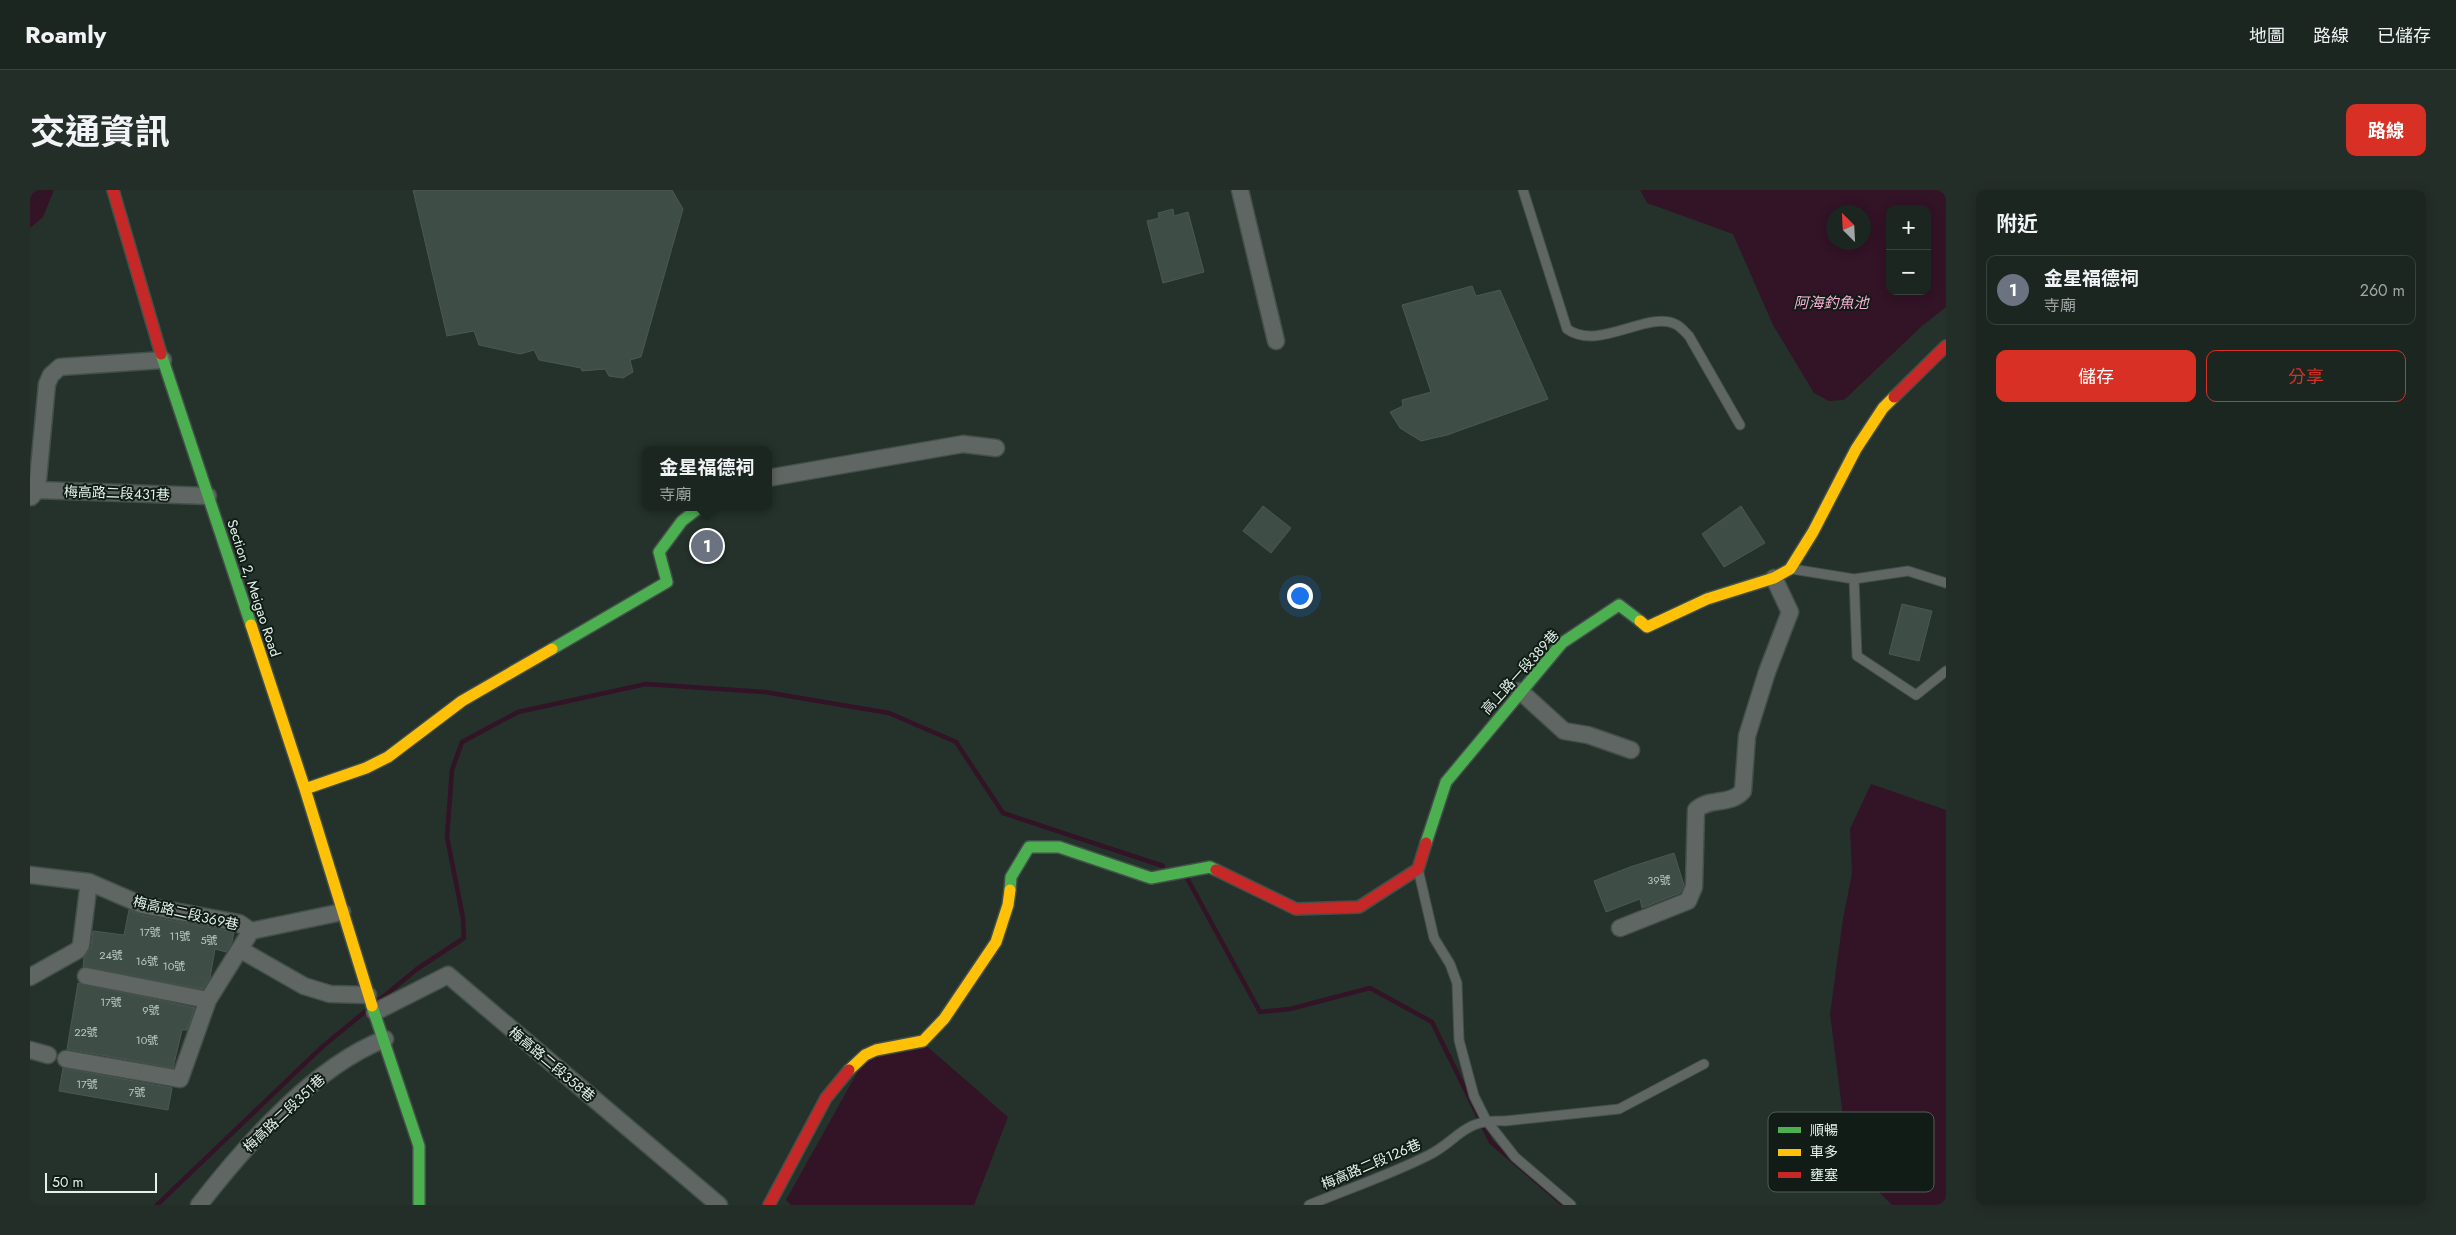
<!DOCTYPE html>
<html lang="zh-TW">
<head>
<meta charset="utf-8">
<style>
  body { margin:0; font-family:Jost,"Noto Sans TC",sans-serif; background:#242e29; color:#f1f3f6 }
  .controls { position:absolute; right:15px; top:15px; display:grid; overflow:hidden; border-radius:10px; box-shadow:0 2px 12px #0003 }
  .controls button { width:45px; height:45px; display:grid; place-items:center; padding:0; border:0; border-bottom:1px solid #39433e; background:#1b2620; color:#f1f3f6; font:25px sans-serif }
  .compass { position:absolute; left:1796px; top:15px; width:45px; height:45px; border-radius:50%; background:#1b2620; box-shadow:0 2px 12px #0003; rotate:336deg }
  .scale { position:absolute; left:15px; bottom:12px; width:112px; box-sizing:border-box; padding-left:5px; border:2px solid #e2f2e9; border-top:0; font-size:14px; line-height:18px; white-space:nowrap; color:#e2f2e9; -webkit-text-stroke:4px #111c16; paint-order:stroke }
  .you { position:absolute; left:1269px; top:405px; width:18px; height:18px; margin:-12px; border:4px solid #fff; border-radius:50%; background:#1a73e8; box-shadow:0 0 0 8px #1a73e833 }
  .badge { display:grid; place-items:center; width:32px; height:32px; border-radius:50%; background:#d93025; color:#fff; font-size:16px; font-weight:700 }
  .pin { position:absolute; translate:-50% -50%; border:2px solid #fff; box-shadow:0 1px 5px #0006 }
  .popup { position:absolute; left:612px; top:256px; width:130px; height:65px; box-sizing:border-box; display:grid; place-content:center; border-radius:10px; background:#1b2620; filter:drop-shadow(0 1px 4px #0005); font-size:16px; white-space:nowrap; color:#a0a5a5 }
  .popup b { font-size:19px; color:#f1f3f6 }
  .popup::after { content:''; position:absolute; left:50%; top:100%; margin-left:-10px; border:10px solid transparent; border-top-color:#1b2620 }
  .list { margin:0; padding:0; list-style:none }
  h2 { display:flex; justify-content:space-between; align-items:center; height:65px; margin:0; padding:0 20px; font-size:21px }
  h2 small { font-size:16px; font-weight:400; color:#a0a5a5 }
  .list li { display:grid; grid-template-columns:32px 1fr auto; gap:15px; align-items:center; box-sizing:border-box; height:70px; margin:0 10px 10px; padding:0 10px; border:1px solid #39433e; border-radius:10px }
  .list b { display:block; font-size:19px; white-space:nowrap }
  .list p { margin:0; font-size:16px; white-space:nowrap; color:#a0a5a5 }
  .list em { font-size:16px; font-style:normal; color:#a0a5a5 }
  .actions { display:flex; gap:10px; padding:15px 20px }
  .actions a { flex:1; padding:11px 0; border:1px solid #d93025; border-radius:10px; text-align:center; font-size:18px; color:#d93025 }
  .actions .main { background:#d93025; color:#fff }
  .map { position:relative; flex:none; width:1916px; height:1015px; overflow:hidden; border-radius:10px }
  header { display:flex; align-items:center; gap:30px; box-sizing:border-box; height:70px; padding:0 25px; background:#1b2620; border-bottom:1px solid #39433e }
  header strong { font-size:24px }
  nav { display:flex; gap:28px; margin-inline-start:auto; font-size:18px }
  .intro { display:flex; align-items:center; justify-content:space-between; box-sizing:border-box; height:120px; padding:0 30px }
  h1 { margin:0; font-size:35px }
  .button { padding:12px 22px; border-radius:10px; background:#d93025; color:#fff; font-size:18px; font-weight:700 }
  main { display:flex; gap:30px; padding:0 30px }
  aside { flex:1; background:#1b2620; border-radius:10px; box-shadow:0 2px 12px #0003 }
  .map>svg:first-child { display:block }
</style>
</head>
<body>
<header>
<strong>Roamly</strong>
<nav><a>地圖</a><a>路線</a><a>已儲存</a></nav>
</header>
<div class="intro"><h1>交通資訊</h1><a class="button">路線</a></div>
<main>
<div class="map">
<svg width="1916" height="1015" viewBox="0 0 1916 1015">
  <rect width="100%" height="100%" fill="#24322b"/>
  <path fill="#331326" fill-rule="evenodd" d="M0,0H24L13,27L0,38Z
    M1610,0H1916V117L1892,136L1814,210L1799,211L1784,203L1743,135L1703,44L1617,13ZM1860,19H1897V101H1860ZM1834,22V52H1804V22Z
    M1841,594L1916,620V1015H1862L1828,981L1813,926L1800,824L1813,729L1822,683L1820,639Z
    M892,852L978,927L944,1015H761L756,1010L837,865Z"/>
  <g fill="none" stroke-linecap="round" stroke-linejoin="round">
    <path stroke="#331326" stroke-width="4.5" d="M1157,688L1230,822L1260,819L1340,798L1402,832L1461,952L1534,1015
      M347,812L387,779L434,748L433,728L417,647L422,580L432,552L488,522L616,494L735,502L859,523L926,552L973,623L1133,676
      M127,1015L292,857L337,820"/>
  </g>
  <path fill="#3e4e47" stroke="#4c5752" d="M383,0H642L653,19L611,167L600,170L603,182L593,188L579,186L575,179L552,181L551,178L509,170L504,160L490,164L449,155L444,141L417,146Z
    M1143,19L1144,26L1158,22L1174,82L1133,93L1117,31L1129,28L1128,23Z
    M1442,96L1446,106L1470,100L1518,209L1417,245L1391,251L1370,238L1360,222L1373,216L1372,210L1401,202L1372,115Z
    M1233,316L1261,338L1241,363L1213,341Z
    M1711,316L1735,353L1694,377L1672,344Z
    M676,345L688,358L678,367L666,354Z
    M1872,414L1902,421L1889,471L1859,464Z
    M1644,663L1654,695L1650,703L1612,718L1610,709L1576,722L1564,691L1600,677Z
    M99,720L110,725L204,742L202,752L196,762L185,759L180,788L173,799L53,777L54,768L61,757L63,741L94,745Z
    M48,793L165,818L157,840H152L143,878L37,859Z
    M33,878L142,898L138,920L29,901Z"/>
  <g fill="none" stroke-linecap="round" stroke-linejoin="round">
    <defs>
      <path id="lane" d="M1493,0L1537,139C1569,162 1619,119 1647,135C1652,138 1655,142 1659,146L1710,235
        M1762,379L1824,389L1878,381L1916,393
        M1824,389L1827,466L1886,505L1916,481
        M1388,679L1404,748L1420,774L1427,793L1429,850L1444,906L1456,930L1485,967L1541,1015
        M1279,1015C1318,999 1359,985 1397,966C1430,950 1431,929 1475,931L1589,919L1674,874"/>
      <path id="street" d="M1210,0L1246,151
        M738,288L933,254L966,258
        M7,300L17,194L21,185L30,177L133,170
        M1,307L7,300L178,306
        M1490,501L1534,541L1558,545L1601,560
        M0,685L59,692L112,715L209,733L221,741L312,722
        M1590,738L1658,711L1664,697L1666,620C1679,607 1700,616 1713,601L1717,546L1737,482L1760,422L1744,388
        M211,760L274,796L300,804L338,805
        M56,786L178,810
        M0,787L48,760L51,755L59,692
        M345,822L418,785L689,1015
        M0,860L18,865
        M36,869L150,889L178,810L221,741
        M169,1015C215,956 284,876 355,849"/>
      <path id="fast" d="M131,164L221,435
        M522,459L637,392L629,362L652,331L670,317
        M1396,653L1416,592L1532,453L1589,415L1610,431
        M980,700L981,687L999,657H1029L1121,688L1180,677L1186,680
        M342,816L389,956V1015"/>
      <path id="slow" d="M1610,431L1617,437L1677,409L1744,388L1760,379L1783,342L1826,259L1853,218L1864,207
        M221,435L275,599L342,816
        M275,599L336,578L358,567L432,511L522,459
        M819,880L835,865L846,860L893,851L914,829L966,752L978,715L980,700"/>
      <path id="jam" d="M83,0L131,164
        M1864,207L1916,156
        M1186,680L1266,719L1329,717L1388,679L1396,653
        M739,1015L796,908L819,880"/>
    </defs>
    <use href="#lane" stroke="#435049" stroke-width="11"/>
    <use href="#street" stroke="#435049" stroke-width="19"/>
    <use href="#fast" stroke="#435049" stroke-width="14"/>
    <use href="#slow" stroke="#435049" stroke-width="14"/>
    <use href="#jam" stroke="#435049" stroke-width="14"/>
    <use href="#lane" stroke="#606663" stroke-width="9"/>
    <use href="#street" stroke="#606663" stroke-width="16"/>
    <use href="#fast" stroke="#4caf50" stroke-width="11"/>
    <use href="#slow" stroke="#ffc107" stroke-width="11"/>
    <use href="#jam" stroke="#c62828" stroke-width="11"/>
  </g>
  <g text-anchor="middle" stroke-width="4" stroke-linejoin="round" paint-order="stroke">
    <g font-size="11" fill="#b9c9c0">
      <text x="1629" y="694">39號</text>
      <text x="120" y="746">17號</text>
      <text x="150" y="750">11號</text>
      <text x="179" y="754">5號</text>
      <text x="81" y="769">24號</text>
      <text x="117" y="775">16號</text>
      <text x="144" y="780">10號</text>
      <text x="81" y="816">17號</text>
      <text x="121" y="824">9號</text>
      <text x="56" y="846">22號</text>
      <text x="117" y="854">10號</text>
      <text x="57" y="898">17號</text>
      <text x="107" y="906">7號</text>
    </g>
    <g font-size="14" fill="#e2f2e9" stroke="#111c16">
      <text transform="translate(87 303) rotate(2)" y="5">梅高路二段431巷</text>
      <text transform="translate(224 398) rotate(72)" y="5">Section 2, Meigao Road</text>
      <text transform="translate(1490 482) rotate(-48)" y="5">高上路一段389巷</text>
      <text transform="translate(156 723) rotate(13)" y="5">梅高路二段369巷</text>
      <text transform="translate(522 874) rotate(40)" y="5">梅高路二段358巷</text>
      <text transform="translate(254 923) rotate(-43)" y="5">梅高路二段351巷</text>
      <text transform="translate(1341 974) rotate(-23)" y="5">梅高路二段126巷</text>
    </g>
    <g font-size="15" font-style="italic" fill="#fab1d7" stroke="#111c16">
      <text x="1801" y="118">阿海釣魚池</text>
    </g>
  </g>
  <rect x="1738" y="922" width="166" height="80" rx="8" fill="#111c16" stroke="#505c55" stroke-width="1"/>
  <rect x="1748" y="937" width="23" height="6" fill="#4caf50"/>
  <rect x="1748" y="959" width="23" height="7" fill="#ffc107"/>
  <rect x="1748" y="982" width="23" height="6" fill="#c62828"/>
  <g font-size="14" fill="#e2f2e9">
    <text x="1780" y="945">順暢</text>
    <text x="1780" y="967">車多</text>
    <text x="1780" y="990">壅塞</text>
  </g>
</svg>
<div class="controls">
<button>+</button>
<button>−</button>
</div>
<svg class="compass" viewBox="-18 -18 36 36"><path d="M0-13l5 13h-10z" fill="#e53935"/><path d="M0 13l5-13h-10z" fill="#a0a5a5"/></svg>
<div class="scale">50 m</div>
<div class="you"></div>
<div class="pin badge" style="left:677px;top:356px;background:#6b7280">1</div>
<div class="popup"><b>金星福德祠</b>寺廟</div>
</div>
<aside>
<h2>附近<small></small></h2>
<ul class="list">
<li><span class="badge" style="background:#6b7280">1</span><div><b>金星福德祠</b><p>寺廟</p></div><em>260 m</em></li>
</ul>
<div class="actions"><a class="main">儲存</a><a>分享</a></div>
</aside>
</main>
</body>
</html>
